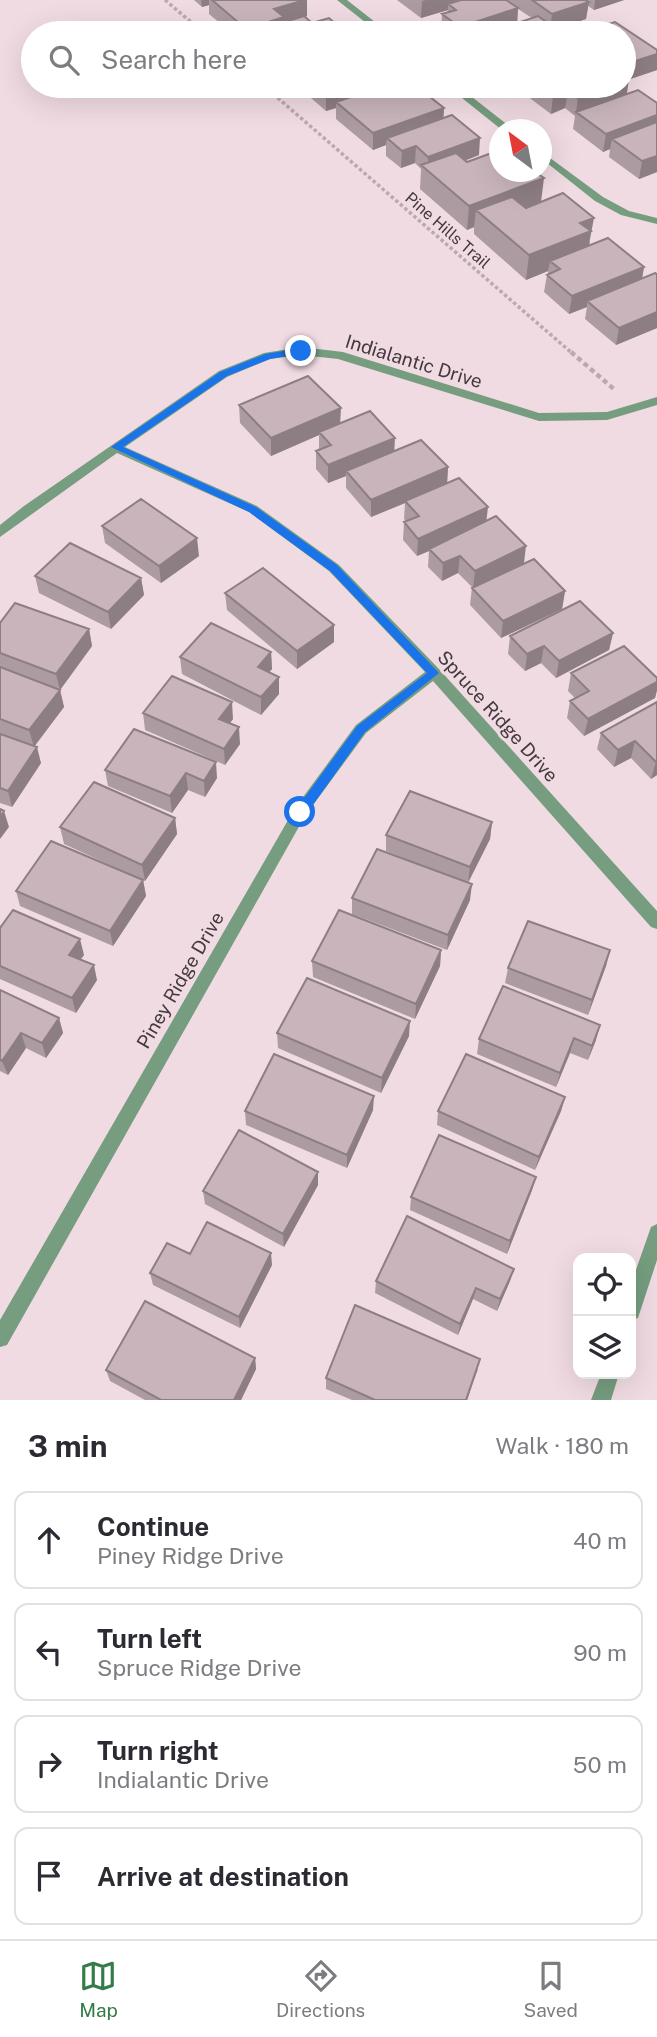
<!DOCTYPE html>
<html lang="en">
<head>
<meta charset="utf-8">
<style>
  body { margin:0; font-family:"Public Sans",sans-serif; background:#f7f7f7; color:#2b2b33 }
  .controls { position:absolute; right:21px; bottom:21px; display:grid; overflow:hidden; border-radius:14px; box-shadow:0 7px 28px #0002 }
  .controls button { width:63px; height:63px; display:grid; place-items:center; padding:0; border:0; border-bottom:2px solid #e1e1e2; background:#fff; color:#2b2b33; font:35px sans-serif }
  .compass { position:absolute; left:489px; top:119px; width:63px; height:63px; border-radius:50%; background:#fff; box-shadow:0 7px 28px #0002; rotate:328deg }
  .stop { position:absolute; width:21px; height:21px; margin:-16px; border:5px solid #1a73e8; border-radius:50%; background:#fff }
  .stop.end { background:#1a73e8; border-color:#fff; box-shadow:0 2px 7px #0008 }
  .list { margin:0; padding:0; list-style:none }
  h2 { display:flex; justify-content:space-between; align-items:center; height:91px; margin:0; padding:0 28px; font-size:30px }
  h2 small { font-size:23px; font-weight:400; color:#7c7c81 }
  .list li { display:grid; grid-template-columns:46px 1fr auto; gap:21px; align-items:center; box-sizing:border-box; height:98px; margin:0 14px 14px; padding:0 14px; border:2px solid #e1e1e2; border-radius:14px }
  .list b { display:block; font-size:26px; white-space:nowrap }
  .list p { margin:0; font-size:23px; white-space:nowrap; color:#7c7c81 }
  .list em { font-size:23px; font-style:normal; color:#7c7c81 }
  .icon { flex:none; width:38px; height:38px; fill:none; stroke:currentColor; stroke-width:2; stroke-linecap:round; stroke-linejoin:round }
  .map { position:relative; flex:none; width:657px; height:1400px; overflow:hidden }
  .search { position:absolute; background:#fff; box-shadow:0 7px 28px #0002; left:21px; right:21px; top:21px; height:77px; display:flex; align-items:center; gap:18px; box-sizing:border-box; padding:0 24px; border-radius:38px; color:#7c7c81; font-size:26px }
  .sheet { height:539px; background:#fff }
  nav { display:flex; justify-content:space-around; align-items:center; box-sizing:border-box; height:98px; border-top:2px solid #e1e1e2; background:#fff; font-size:19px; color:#7c7c81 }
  nav a { display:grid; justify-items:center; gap:4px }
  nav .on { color:#337c49 }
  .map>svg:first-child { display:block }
</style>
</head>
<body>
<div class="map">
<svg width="657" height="1400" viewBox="0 0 657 1400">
  <rect width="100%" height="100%" fill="#f1dbe3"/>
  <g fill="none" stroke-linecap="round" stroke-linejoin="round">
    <path stroke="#bba9af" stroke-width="3.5" stroke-dasharray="3.5 2.5" stroke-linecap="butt" d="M165,0L204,33
      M264,86L573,354"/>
    <path stroke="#bba9af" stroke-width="4.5" stroke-dasharray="5 3.5" stroke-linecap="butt" d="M571,352L615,390"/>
    <path fill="#769d7f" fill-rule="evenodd" d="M337,0H347L389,33H379Z
      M447,86H458L514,130H502Z
      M542,152L603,197L629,211L657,218V224L621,215L595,201L542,159Z
      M301,347L343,352L539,413L607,412L657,397V405L607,420L539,421L338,359L301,355L270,359L227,377L125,447L257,506L339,565L439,669L657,911V929L651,927L433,681L366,733L305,816L7,1345L0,1347V1320L295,808L356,725L425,672L329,571L249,512L117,453L0,537V525L24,506L219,371L264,353Z
      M657,1224V1260L638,1318L631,1320V1284L651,1227Z
      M601,1374H619L611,1400H591Z"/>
  </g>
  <path fill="#ad9ba2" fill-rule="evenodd" d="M194,0H307V16L305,17L312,23L345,32L359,33H232L209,14V5L202,7Z
    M397,0H624L594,10L588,6L586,19L556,29L562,33H444L441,31L442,14L447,13L448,10L421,18ZM518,9L532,18L517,23Z
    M615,22L657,50V70L628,80L627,94L638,90L657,103V172L639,179L609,157L610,149L603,152L573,129L575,116L565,108L551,114L523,93L524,86H624V33H594L595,28Z
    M297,86H366L362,87V93L394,91L444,108L443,118L479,155L465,161L541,202L590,242L589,246L644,267L642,278L657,274V328L616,345L585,319L587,307L569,314L544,292L547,275L548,274V271L526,280L474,234V227L467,230L420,189L421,169L415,163L401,168L386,156V145L373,150L336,119V108L326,111Z
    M239,405L340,423L395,451L448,467L447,483L487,521L524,563L565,591L562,609L501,638L470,605L472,587L458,573L442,581L428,567L429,551L417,556L403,540L404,522L406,521L404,519L405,503L371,517L346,488V476L328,483L316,469V451L319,450V435L271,456L240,423Z
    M102,526L199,556L161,583L105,543Z
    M35,576L141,578L144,595L111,629L39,593Z
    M225,593L334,642L297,669L227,610Z
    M0,623L89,629L92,646L60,690L64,707L34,746L41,763L12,807L0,803Z
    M613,633L609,650L556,678L541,663L525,671L508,654L510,636Z
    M271,652L272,669L269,672L279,694L261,715L182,674L180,657Z
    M571,673L657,678V690L655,698L584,736L567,718L570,701L575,698L568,691Z
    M657,702V775L651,779L631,758L614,767L597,749L601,733Z
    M143,713L233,719L230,723L240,744L225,765L145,730Z
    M134,729L217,778L205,797L188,790L172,813L108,786L105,770Z
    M175,818L177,834L145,881L143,880L146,896L113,946L20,906L16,891L138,878L64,844L60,827Z
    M492,822L490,839L468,882L470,900L447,950L352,914V898L428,868L386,851V835Z
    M0,928L84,955L80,959L97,980L76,1013L0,979Z
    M441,950L440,966L415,1019L313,977L312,961Z
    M610,950L606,966L588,1015L505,983L508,968Z
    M503,986L596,1040L588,1060L570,1053L556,1087L477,1054L479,1039Z
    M0,990L59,1018L63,1033L46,1058L26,1048L8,1075L0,1071Z
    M277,1033L409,1036L381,1093L278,1048Z
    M565,1097L561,1111L535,1170L437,1125L438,1111Z
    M373,1110L347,1168L246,1125L245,1111Z
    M318,1172V1185L284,1247L205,1204L203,1191Z
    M536,1177L532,1190L507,1254L410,1210L411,1197Z
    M190,1254L272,1265L240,1328L153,1285L150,1273Z
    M514,1269L510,1281L497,1311L473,1299L458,1335L375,1293L376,1281Z
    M255,1358L256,1369L241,1400H145L110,1381L106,1370Z
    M478,1369L467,1400H352L326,1389V1378Z"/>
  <path fill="#8d7e84" d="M201,0H209V5L202,7Z
    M307,0V16L259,30V33H246V29L274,9Z
    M426,0H478L448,4V10L421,18L422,1Z
    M595,0H624L594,10Z
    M589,2L586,19L550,31L552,14Z
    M518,8L517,25L493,33H459L460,27Z
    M657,54V70L624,81L626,64Z
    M629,80L626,98L576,112L578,98L614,86H624V82Z
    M332,86H366L362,87V99L336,102V108L326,111V88Z
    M568,91L565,108L551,114L553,96Z
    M444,108L443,125L387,138L386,145L373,150V133Z
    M657,115V131L612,139L610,149L603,152L606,134Z
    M480,138L479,155L430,173L428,171V157Z
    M416,146L415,163L401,168L402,151Z
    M657,156V172L639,179L642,161Z
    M544,178L541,202L489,222L476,210L474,227L467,230L469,206Z
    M594,218L587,255L550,261L548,271L526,280L529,255L580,223Z
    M644,267L641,284L587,301V307L569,314L572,296Z
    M657,312V328L616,345L619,328Z
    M341,408L340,426L319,432V435L271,456V438Z
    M395,438L394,456L346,471V476L328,483V465Z
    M448,467L447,485L405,501V503L371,517V500Z
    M488,507L486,525L429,549V551L417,556L418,539Z
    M197,538L199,556L161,583L159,566Z
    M526,546L524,563L473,588L475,571Z
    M460,556L458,573L442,581L443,563Z
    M141,578L144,595L111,629L108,612Z
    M565,591L562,609L501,638L503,621Z
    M334,625V642L297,669V651Z
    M89,629L92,646L60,690L64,707L34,747L29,730L60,690L56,674Z
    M613,633L609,650L556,678L559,661Z
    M544,646L541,663L525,671L527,654Z
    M271,652L272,669L259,684L258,667Z
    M279,677V694L261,715V697Z
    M657,682V690L655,698L584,736L588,719Z
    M232,702L233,719L220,736L219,719Z
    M239,727L240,744L225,765L224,749Z
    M635,741L631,758L614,767L618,750Z
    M37,747L41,763L12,807L8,791Z
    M657,761V775L651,779L656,762Z
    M216,762L217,778L205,797L204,781Z
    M186,773L188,790L172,813L170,796Z
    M4,811L9,827L0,839V817Z
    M175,818L177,834L145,881L142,865Z
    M492,822L490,839L468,883L470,867Z
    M143,880L146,896L113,946L110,931Z
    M472,884L470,900L447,950L448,935Z
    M80,939L84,955L73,970L69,955Z
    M441,950L440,966L415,1019L416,1004Z
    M610,950L606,966L588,1015L592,1000Z
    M94,965L97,980L76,1013L72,998Z
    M59,1018L63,1033L46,1058L42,1043Z
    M410,1021L409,1036L381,1093L382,1078Z
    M600,1025L596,1040L588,1060L592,1046Z
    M21,1033L26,1048L8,1075L2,1061Z
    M574,1038L570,1053L556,1087L560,1073Z
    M374,1096L373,1110L347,1168V1155Z
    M565,1097L561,1111L535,1170L539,1157Z
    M318,1172V1185L284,1247L283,1234Z
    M536,1177L532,1190L507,1254L510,1241Z
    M271,1253L272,1265L240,1328L239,1317Z
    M514,1269L510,1281L497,1311L500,1299Z
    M476,1288L473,1299L458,1335L460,1324Z
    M255,1358L256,1369L241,1400H234Z
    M480,1359L467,1400H466Z"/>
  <path fill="#c9b4bc" stroke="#8d7e84" stroke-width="2" d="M212,0H305L274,9L284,17L246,29Z
    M461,0H506L518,8L460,27L442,14L456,10L448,4Z
    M532,0H585L589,2L552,14Z
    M304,16L312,23L329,18L345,32L340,33H263L259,30Z
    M538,16L562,33H487Z
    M615,22L657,50V54L626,64L624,62V33H602L595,28Z
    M354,29L359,33H340Z
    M383,86H388L394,91L409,86H416L444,108L373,133L336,102Z
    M539,86H614L578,98L568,91L553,96Z
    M638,90L657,103V115L606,134L576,112Z
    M452,115L480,138L428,157L416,146L402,151L387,138Z
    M657,122V156L642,161L612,139Z
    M500,150V172H535L544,178L469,206L421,165L456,153L467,162Z
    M563,193L594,218L580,223L591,231L529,255L476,210L512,197L526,208Z
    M608,238L644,267L572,296L547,275L560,269L550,261Z
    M655,273L657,274V312L619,328L587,301Z
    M308,376L341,408L271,438L239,405Z
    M370,411L395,438L328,465L316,451L331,445L319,432Z
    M421,440L448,467L371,500L346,471Z
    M459,478L488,507L418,539L404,522L419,516L405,501Z
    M141,499L197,538L159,566L102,526Z
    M496,516L526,546L475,571L460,556L443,563L429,549Z
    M70,543L141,578L108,612L35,576Z
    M534,559L565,591L503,621L472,588Z
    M263,568L334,625L297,651L225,593Z
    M580,601L613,633L559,661L544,646L527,654L510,636Z
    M15,603L89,629L56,674L0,653V623Z
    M211,623L271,652L258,667L279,677L261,697L180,657Z
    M624,646L657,678V682L588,719L570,701L589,691L571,673Z
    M0,667L60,690L29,730L0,719Z
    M172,676L232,702L219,719L239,727L224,749L143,713Z
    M657,702V761L656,762L635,741L618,750L601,733Z
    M134,729L216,762L204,781L186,773L170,796L105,770Z
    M0,734L37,747L8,791L0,788Z
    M94,782L175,818L142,865L60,827Z
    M410,791L492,822L470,867L386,835Z
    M0,809L4,811L0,817Z
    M51,841L143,880L110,931L16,891Z
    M377,849L472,884L448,935L352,898Z
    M13,910L80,939L69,955L94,965L72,998L0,966V928Z
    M339,910L441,950L416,1004L312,961Z
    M528,921L610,950L592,1000L508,968Z
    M307,978L410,1021L382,1078L277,1033Z
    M503,986L600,1025L592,1046L574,1038L560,1073L479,1039Z
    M0,990L59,1018L42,1043L21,1033L2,1061L0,1059Z
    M274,1054L374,1096L347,1155L245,1111Z
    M466,1054L565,1097L539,1157L438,1111Z
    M239,1130L318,1172L283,1234L203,1191Z
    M439,1135L536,1177L510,1241L411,1197Z
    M407,1216L514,1269L500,1299L476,1288L460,1324L376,1281Z
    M207,1222L271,1253L239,1317L150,1273L167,1243L190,1254Z
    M145,1301L255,1358L234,1400H161L106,1370Z
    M355,1305L480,1359L466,1400H375L326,1378Z"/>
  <path fill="#1a73e8" d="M301,348L304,349V353L270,359L227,376L123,447L256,507L337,565L439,673L365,732L305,816H296V809L357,726L427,673L330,571L249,512L111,447L220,372L265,354Z"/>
  <g text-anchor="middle" stroke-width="6" stroke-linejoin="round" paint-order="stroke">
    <g font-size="16" fill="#433a3d" stroke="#f1dbe3">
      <text transform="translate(448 230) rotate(41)" y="6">Pine Hills Trail</text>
    </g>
    <g font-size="19" fill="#433a3d" stroke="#f1dbe3">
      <text transform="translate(414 361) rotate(17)" y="7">Indialantic Drive</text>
      <text transform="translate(498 716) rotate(48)" y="7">Spruce Ridge Drive</text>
      <text transform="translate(180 980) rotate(-60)" y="7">Piney Ridge Drive</text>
    </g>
  </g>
</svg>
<div class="controls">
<button><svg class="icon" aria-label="locate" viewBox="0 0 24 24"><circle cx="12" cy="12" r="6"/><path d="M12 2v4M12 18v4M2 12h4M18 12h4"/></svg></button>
<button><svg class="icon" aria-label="layers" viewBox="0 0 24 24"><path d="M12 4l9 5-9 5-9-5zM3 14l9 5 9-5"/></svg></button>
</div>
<svg class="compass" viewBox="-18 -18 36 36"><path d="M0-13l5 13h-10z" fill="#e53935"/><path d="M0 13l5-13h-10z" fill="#7c7c81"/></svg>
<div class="stop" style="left:300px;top:812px"></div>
<div class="stop end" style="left:301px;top:351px"></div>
<div class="search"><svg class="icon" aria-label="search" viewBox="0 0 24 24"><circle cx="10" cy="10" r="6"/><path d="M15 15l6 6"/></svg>Search here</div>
</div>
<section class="sheet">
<h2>3 min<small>Walk · 180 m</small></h2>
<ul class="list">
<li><svg class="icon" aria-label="ahead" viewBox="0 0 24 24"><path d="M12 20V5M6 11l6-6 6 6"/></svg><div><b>Continue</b><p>Piney Ridge Drive</p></div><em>40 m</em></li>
<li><svg class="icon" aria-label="left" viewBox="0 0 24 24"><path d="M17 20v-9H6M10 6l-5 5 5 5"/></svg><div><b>Turn left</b><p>Spruce Ridge Drive</p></div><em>90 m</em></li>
<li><svg class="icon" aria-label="right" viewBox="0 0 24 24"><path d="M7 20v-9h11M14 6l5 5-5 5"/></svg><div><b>Turn right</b><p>Indialantic Drive</p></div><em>50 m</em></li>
<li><svg class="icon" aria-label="arrive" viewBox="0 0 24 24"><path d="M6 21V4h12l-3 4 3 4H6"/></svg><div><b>Arrive at destination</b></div></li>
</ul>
</section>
<nav>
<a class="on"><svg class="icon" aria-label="map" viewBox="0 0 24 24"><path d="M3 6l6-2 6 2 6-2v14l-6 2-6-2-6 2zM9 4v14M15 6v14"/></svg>Map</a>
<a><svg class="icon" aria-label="directions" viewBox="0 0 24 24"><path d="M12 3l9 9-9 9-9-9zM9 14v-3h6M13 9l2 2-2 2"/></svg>Directions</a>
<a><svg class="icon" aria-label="saved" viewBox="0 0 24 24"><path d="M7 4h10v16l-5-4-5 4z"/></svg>Saved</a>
</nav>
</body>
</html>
